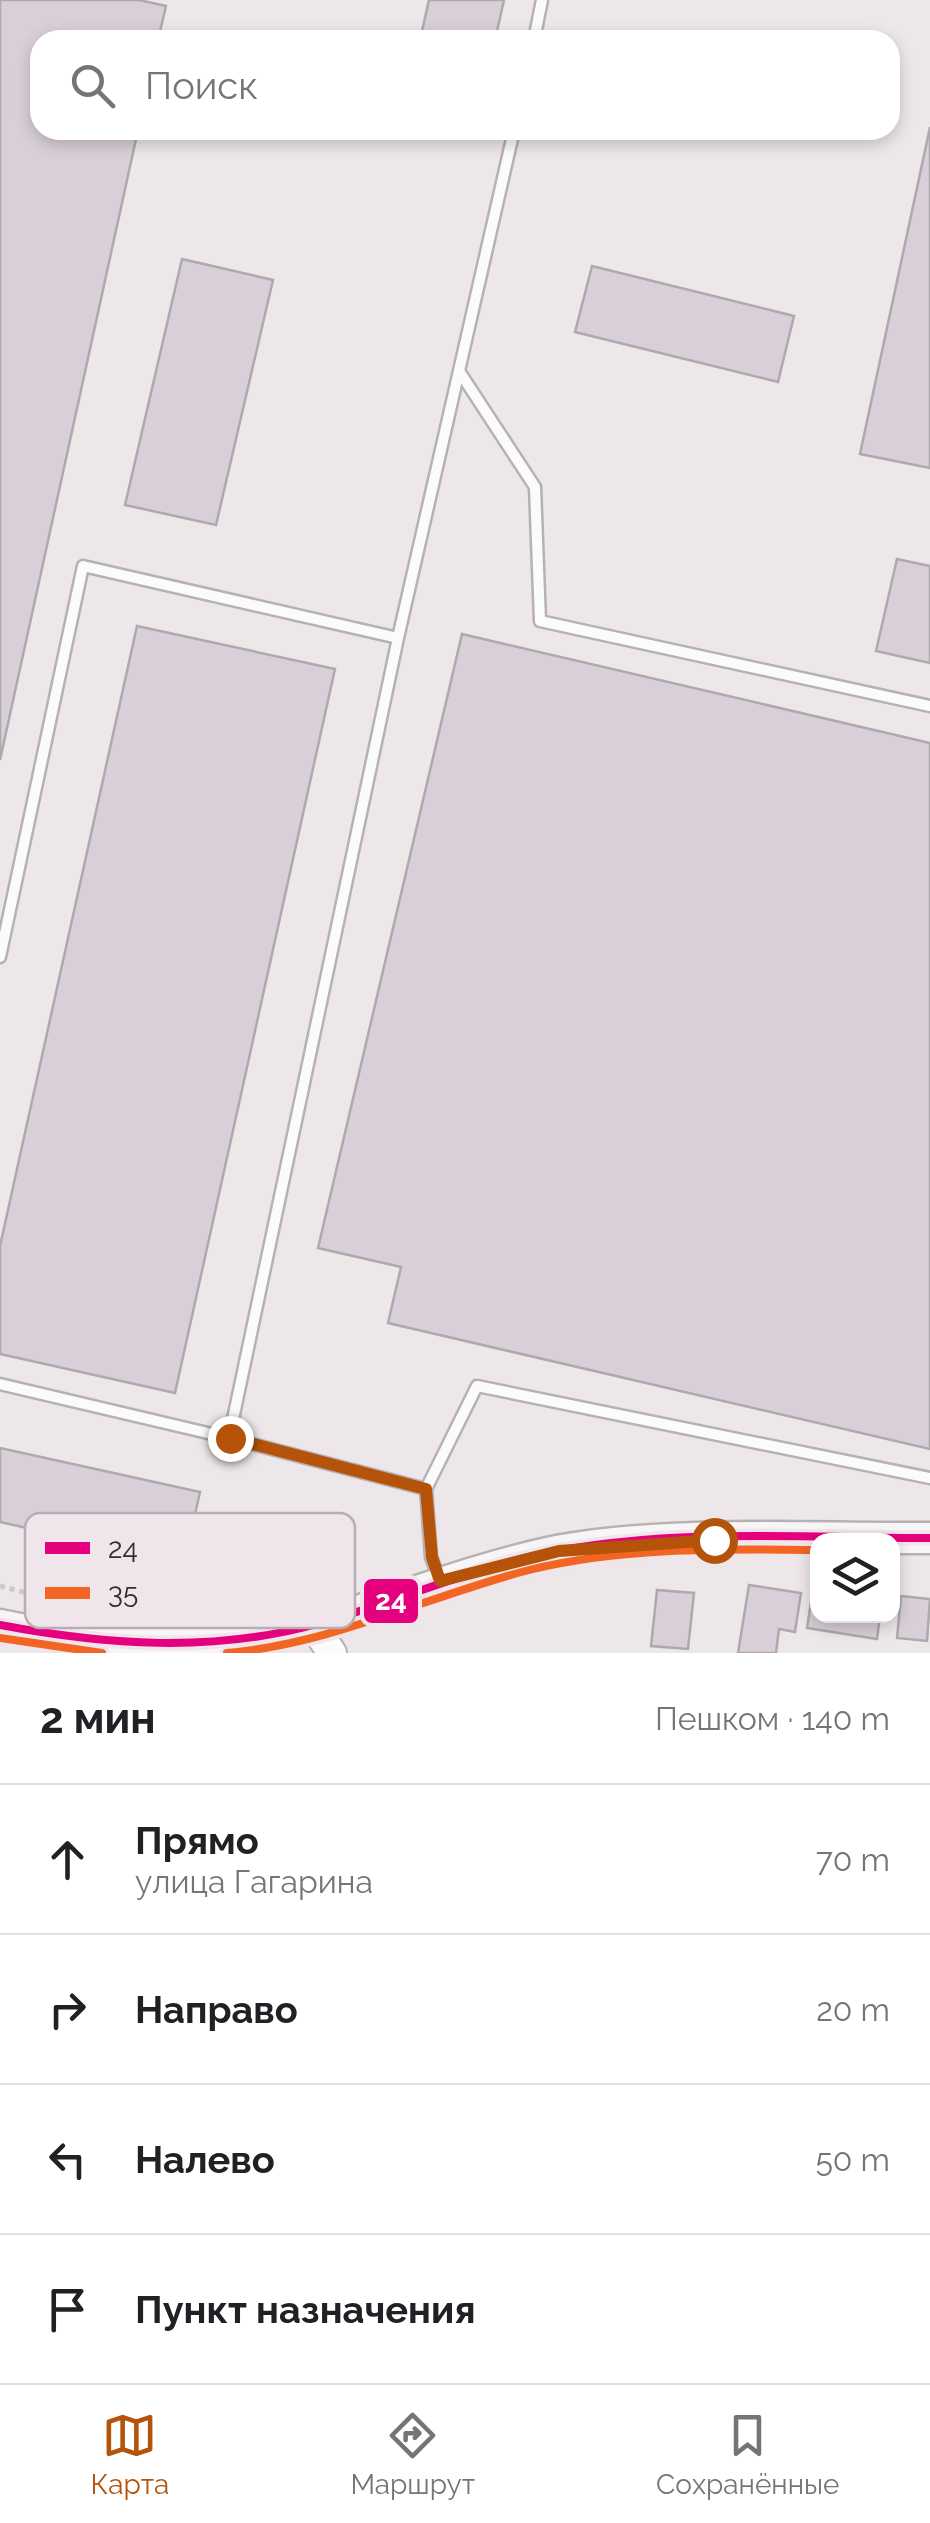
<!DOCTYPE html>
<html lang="ru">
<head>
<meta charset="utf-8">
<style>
  body { margin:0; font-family:Raleway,sans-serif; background:#f2f2f2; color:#202124 }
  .controls { position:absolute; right:30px; bottom:30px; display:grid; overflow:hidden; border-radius:20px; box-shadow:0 5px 15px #0003 }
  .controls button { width:90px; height:90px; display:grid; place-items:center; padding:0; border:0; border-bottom:2px solid #e0e0e0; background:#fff; color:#202124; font:50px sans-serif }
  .stop { position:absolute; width:30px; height:30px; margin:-22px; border:8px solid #b45309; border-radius:50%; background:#fff }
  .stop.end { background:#b45309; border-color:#fff; box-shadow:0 2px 10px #0008 }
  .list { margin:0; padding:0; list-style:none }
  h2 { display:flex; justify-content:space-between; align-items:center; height:130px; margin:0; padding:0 40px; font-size:42px }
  h2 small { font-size:32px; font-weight:400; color:#757577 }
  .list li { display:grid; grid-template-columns:65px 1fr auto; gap:30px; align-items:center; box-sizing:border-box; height:150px; padding:0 40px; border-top:2px solid #e0e0e0 }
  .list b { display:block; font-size:38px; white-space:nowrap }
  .list p { margin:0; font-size:32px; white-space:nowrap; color:#757577 }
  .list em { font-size:32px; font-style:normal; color:#757577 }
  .icon { flex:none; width:55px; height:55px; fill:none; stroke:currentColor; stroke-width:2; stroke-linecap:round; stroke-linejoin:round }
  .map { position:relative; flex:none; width:930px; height:1653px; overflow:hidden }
  .search { position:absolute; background:#fff; box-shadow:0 5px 15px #0003; left:30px; right:30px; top:30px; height:110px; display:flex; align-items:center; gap:25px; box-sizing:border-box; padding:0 35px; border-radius:30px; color:#757577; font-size:38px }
  .sheet { height:730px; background:#fff }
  nav { display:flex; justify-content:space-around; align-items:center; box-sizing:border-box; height:140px; border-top:2px solid #e0e0e0; background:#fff; font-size:28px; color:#757577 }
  nav a { display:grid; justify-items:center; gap:5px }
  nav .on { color:#b45309 }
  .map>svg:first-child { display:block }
</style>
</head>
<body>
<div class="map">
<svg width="930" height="1653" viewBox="0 0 930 1653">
  <rect width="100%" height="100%" fill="#ede7ea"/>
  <path fill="#d9cfd8" stroke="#ada9ac" stroke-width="2.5" d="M0,0H139L166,6L158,40H40V130H138L0,760Z
    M429,0H504L495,40H420Z
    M930,127V468L860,454Z
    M182,259L273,280L216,525L125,505Z
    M592,266L794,316L778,382L575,332Z
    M897,559L930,566V663L876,651Z
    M137,626L335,669L175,1393L0,1354V1246Z
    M462,634L930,743V1449L388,1323L401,1267L318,1248Z
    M0,1448L200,1492L184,1563L0,1522Z
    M749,1585L801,1593L795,1632L779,1629L776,1653H738Z
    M813,1589L818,1590V1616H880L877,1639L807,1628Z
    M657,1590L694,1593L688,1649L651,1646Z
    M901,1596L930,1599L927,1641L897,1638Z"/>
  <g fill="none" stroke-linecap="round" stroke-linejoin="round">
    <defs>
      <path id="service" d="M534,40L542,0
        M461,374L535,487L540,621L930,706
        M0,957L83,566L398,638
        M0,1384L229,1438L398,638L514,130
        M229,1438L426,1489L477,1386L930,1478
        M426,1489L431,1557L440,1581"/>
      <path id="tertiary" d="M313,1625L332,1653"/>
      <path id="secondary" d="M0,1625C103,1647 214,1653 317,1624C397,1600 474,1568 557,1551C669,1530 815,1539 930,1538"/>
    </defs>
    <use href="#service" stroke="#b6b2b4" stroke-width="15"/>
    <use href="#tertiary" stroke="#b6b2b4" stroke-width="32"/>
    <use href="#secondary" stroke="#b6b2b4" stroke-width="35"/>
    <path stroke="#cbc9ca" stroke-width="5" stroke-dasharray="5 5" stroke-linecap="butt" d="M0,1586L89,1609"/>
    <use href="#service" stroke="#fcfbfc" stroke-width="10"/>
    <use href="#tertiary" stroke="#fcfbfc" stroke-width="28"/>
    <use href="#secondary" stroke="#f8f5f6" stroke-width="30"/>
    <defs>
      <path id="bus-1" d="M0,1625C105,1645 212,1653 317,1624C398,1602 475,1566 557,1551C679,1528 807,1538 930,1538"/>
      <path id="bus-2" d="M0,1638L102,1653
        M227,1653C332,1644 428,1596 529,1570C622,1547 721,1549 818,1550"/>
    </defs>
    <use href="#bus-1" stroke="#efe5ea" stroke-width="15"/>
    <use href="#bus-2" stroke="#efe5ea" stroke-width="15"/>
    <use href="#bus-1" stroke="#e5007d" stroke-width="8"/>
    <use href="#bus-2" stroke="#f26522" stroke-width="8"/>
  </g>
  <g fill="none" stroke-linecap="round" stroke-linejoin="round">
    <path stroke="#b45309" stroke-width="12" d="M230,1438L426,1489L432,1557L440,1581L559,1551L714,1540"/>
  </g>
  <rect x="25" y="1513" width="330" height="115" rx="15" fill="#efe5ea" stroke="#b6aeb2" stroke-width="2.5"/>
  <rect x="45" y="1542" width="45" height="12" fill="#e5007d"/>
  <rect x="45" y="1587" width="45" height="12" fill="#f26522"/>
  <g font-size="28" fill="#322e30">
    <text x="108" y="1558">24</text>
    <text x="108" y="1603">35</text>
  </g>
  <rect stroke="#efe5ea" stroke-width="4" x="362" y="1577" width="58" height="48" rx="10" fill="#e5007d"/>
  <g font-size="28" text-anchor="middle" font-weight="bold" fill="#fff">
    <text x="391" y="1610">24</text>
  </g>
</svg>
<div class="controls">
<button><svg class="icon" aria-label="layers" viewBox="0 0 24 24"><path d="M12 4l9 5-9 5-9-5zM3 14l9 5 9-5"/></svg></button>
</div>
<div class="stop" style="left:714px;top:1540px"></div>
<div class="stop end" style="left:230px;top:1438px"></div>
<div class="search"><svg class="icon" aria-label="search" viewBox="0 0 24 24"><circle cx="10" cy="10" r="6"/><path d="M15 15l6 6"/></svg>Поиск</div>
</div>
<section class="sheet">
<h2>2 мин<small>Пешком · 140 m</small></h2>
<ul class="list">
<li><svg class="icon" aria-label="ahead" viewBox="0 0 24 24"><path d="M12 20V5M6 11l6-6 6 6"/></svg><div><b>Прямо</b><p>улица Гагарина</p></div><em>70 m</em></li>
<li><svg class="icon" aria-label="right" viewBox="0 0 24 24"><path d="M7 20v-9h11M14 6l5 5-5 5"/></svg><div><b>Направо</b></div><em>20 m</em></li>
<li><svg class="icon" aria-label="left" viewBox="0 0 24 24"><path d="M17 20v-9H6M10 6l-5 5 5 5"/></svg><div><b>Налево</b></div><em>50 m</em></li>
<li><svg class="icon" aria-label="arrive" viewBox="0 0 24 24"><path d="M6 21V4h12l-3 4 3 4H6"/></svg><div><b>Пункт назначения</b></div></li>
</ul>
</section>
<nav>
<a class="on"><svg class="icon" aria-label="map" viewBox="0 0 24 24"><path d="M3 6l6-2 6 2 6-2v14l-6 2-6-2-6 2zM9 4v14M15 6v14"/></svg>Карта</a>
<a><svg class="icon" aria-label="directions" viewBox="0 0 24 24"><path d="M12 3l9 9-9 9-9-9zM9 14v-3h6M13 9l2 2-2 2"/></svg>Маршрут</a>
<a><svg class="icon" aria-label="saved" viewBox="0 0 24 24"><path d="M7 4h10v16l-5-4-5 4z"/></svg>Сохранённые</a>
</nav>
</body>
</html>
